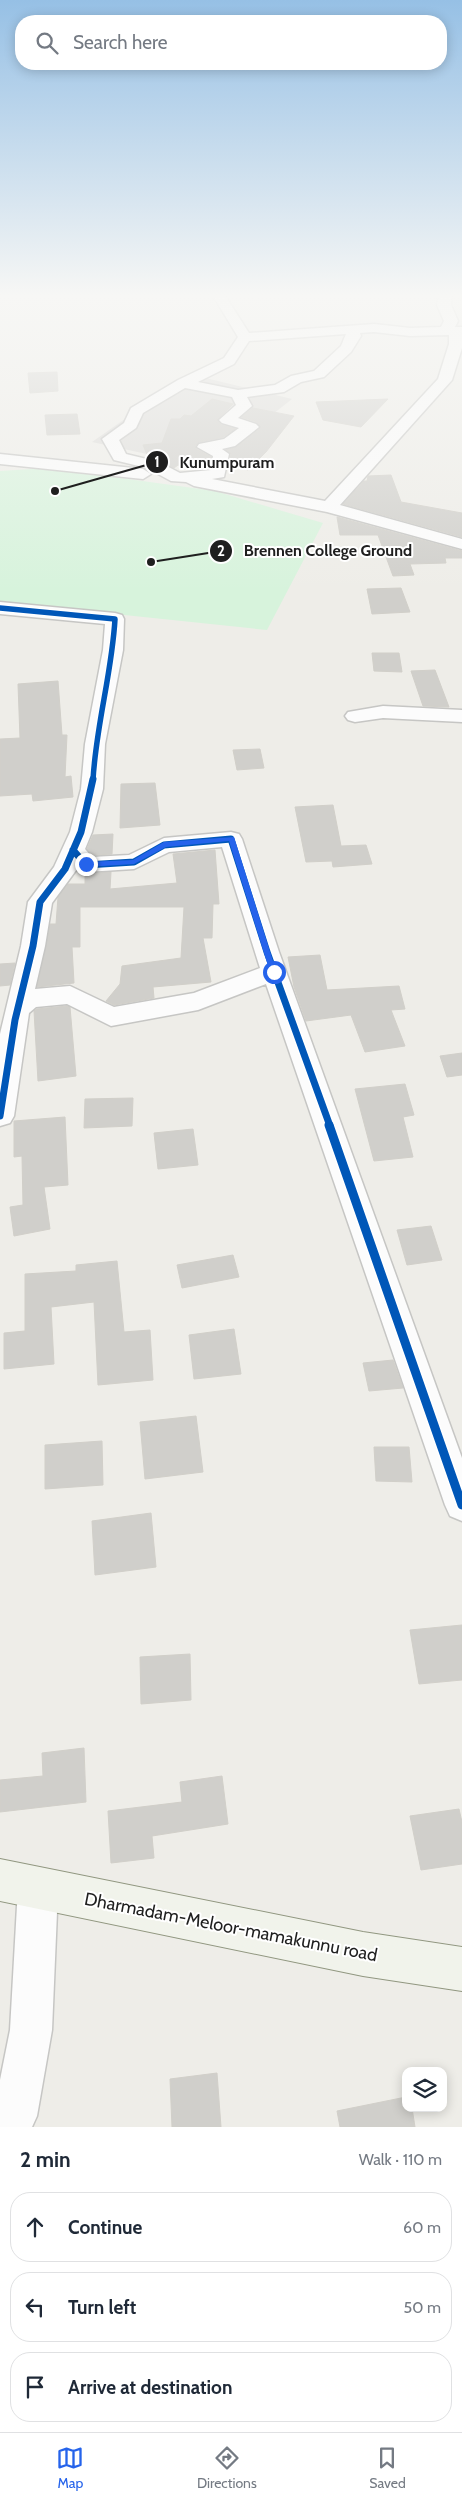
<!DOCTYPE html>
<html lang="en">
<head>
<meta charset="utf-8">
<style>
  body { margin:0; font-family:Cabin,sans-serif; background:#f2f2f3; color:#1f2937 }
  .controls { position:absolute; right:15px; bottom:15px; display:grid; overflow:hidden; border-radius:10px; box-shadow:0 2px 12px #0003 }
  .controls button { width:45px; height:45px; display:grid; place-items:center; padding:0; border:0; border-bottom:1px solid #e0e1e3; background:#fff; color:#1f2937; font:25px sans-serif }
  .stop { position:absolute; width:15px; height:15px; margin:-11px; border:4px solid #2563eb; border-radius:50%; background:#fff }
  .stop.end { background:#2563eb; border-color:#fff; box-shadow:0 1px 5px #0008 }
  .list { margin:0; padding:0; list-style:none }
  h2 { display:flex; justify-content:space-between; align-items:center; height:65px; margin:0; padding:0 20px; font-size:21px }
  h2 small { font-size:16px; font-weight:400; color:#747a83 }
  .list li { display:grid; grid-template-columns:32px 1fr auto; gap:15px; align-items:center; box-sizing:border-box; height:70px; margin:0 10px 10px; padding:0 10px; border:1px solid #e0e1e3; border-radius:20px }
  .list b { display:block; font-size:19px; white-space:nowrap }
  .list em { font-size:16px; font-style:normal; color:#747a83 }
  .icon { flex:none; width:28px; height:28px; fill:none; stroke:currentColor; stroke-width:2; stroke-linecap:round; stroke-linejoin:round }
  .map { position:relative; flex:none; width:462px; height:2127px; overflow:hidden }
  .search { position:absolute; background:#fff; box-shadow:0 2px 12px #0003; left:15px; right:15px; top:15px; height:55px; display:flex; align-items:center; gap:12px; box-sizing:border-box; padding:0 18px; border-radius:20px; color:#747a83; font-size:19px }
  .sheet { height:305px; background:#fff }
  nav { display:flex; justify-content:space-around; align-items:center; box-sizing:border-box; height:70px; border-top:1px solid #e0e1e3; background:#fff; font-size:14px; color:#747a83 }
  nav a { display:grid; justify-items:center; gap:2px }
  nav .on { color:#2563eb }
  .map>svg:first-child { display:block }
</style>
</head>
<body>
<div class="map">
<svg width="462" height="2127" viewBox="0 0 462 2127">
  <rect width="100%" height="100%" fill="#eeede8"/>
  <path fill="#dddcd9" d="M189,374L292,399L206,467L92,442Z"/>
  <path fill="#d7f3dc" d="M48,468L215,491L323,523L267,630L0,602V471Z"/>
  <path fill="#d0cfcb" stroke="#d1cfc9" d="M57,372L58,391L30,393L28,373Z
    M212,399L233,404L217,420L221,425L235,429L223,437L199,442L195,446L196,449L211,457L210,467L196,470L178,465L174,468L148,457L143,445L162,443L171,419H180L184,415L191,416Z
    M388,399L361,427L323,420L316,402Z
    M253,408L294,416L266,452L248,470L229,464L231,454L226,450L236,447L260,428L257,422L242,417Z
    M77,414L80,434L47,435L45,415Z
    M391,475L401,502L462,513V537L343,504L364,481H367L368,476Z
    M337,517L462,551V558H445L446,563L410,564L414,575L393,576L378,535H340Z
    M401,588L410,612L372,614L367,589Z
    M372,653H399L402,672L374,671Z
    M435,670L449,707L423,706L411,671Z
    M58,681L62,735H67L65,777L71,776L73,797L33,801L32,794L0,796V739L20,738L18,684Z
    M260,749L264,768L237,770L233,750Z
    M155,783L160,825L120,828L121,784Z
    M333,805L341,846L366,845L372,864L333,867L332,861L306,862L295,807Z
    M113,834L112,854L93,855L87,849L93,835Z
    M215,850L219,904H213L212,938H203L211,982L153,987L154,998L114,1005L106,1001L120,984L122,966L181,958L184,907H80V947H72L74,983L37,987L50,924H56L58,897L68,884H85V874L111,872L110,889L177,883L173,854Z
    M320,955L327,990L399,986L405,1009L391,1010L405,1046L365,1052L351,1015L306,1021L294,987L288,957Z
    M15,963L10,985L0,986V964Z
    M67,1006L70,1007L76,1076L38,1081L34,1011L37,1009Z
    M462,1053V1075L447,1077L440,1056Z
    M405,1084L414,1115L403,1117L413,1157L374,1161L355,1089Z
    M133,1098L132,1126L84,1128L85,1099Z
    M65,1117L68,1185L44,1187L50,1229L14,1236L10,1207L23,1205L22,1156L14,1157V1121Z
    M193,1129L198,1165L158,1169L154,1133Z
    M431,1226L442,1260L407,1265L397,1230Z
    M233,1255L239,1277L182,1288L177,1265Z
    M117,1261L124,1332L150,1330L153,1380L98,1385L94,1302L51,1307L54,1364L4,1369V1333L25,1331V1274L76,1271V1265Z
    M234,1329L241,1374L194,1379L189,1335Z
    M393,1360L403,1388L369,1391L363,1363Z
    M196,1416L203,1472L145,1479L140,1422Z
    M102,1441L103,1485L45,1489V1445Z
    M374,1447H409L412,1482L376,1481Z
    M151,1513L156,1567L95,1575L92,1521Z
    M462,1625V1680L419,1684L410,1630Z
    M190,1654L191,1700L141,1704L140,1657Z
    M84,1748L86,1802L0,1812V1780L43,1776L42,1753Z
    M222,1776L228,1824L152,1836L154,1858L111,1863L108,1811L182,1802L180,1782Z
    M459,1809L462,1822V1864L421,1870L410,1816Z
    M217,2073L221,2127H172L170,2079Z
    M406,2097V2108H412L415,2127H340L337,2111Z"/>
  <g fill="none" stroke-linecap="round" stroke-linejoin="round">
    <defs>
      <path id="street" d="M212,294H224L249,333L374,324L410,328L441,327L444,321L437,305L439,294H452L451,305L458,321L455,327H462V348L452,380L340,505L462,539V549L327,512L194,486L186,482L171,481L147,468L114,460L102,439L124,423L131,408L178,380L224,358L238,337ZM374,332L410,336L449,335V344L438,379L325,501L212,479L224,477L229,454L222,449L235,446L259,427L256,424L238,418L252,406L247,397L284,392L301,382L324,377L351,352L361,336L360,333ZM346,334L341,346L314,371L291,376L275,385L238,390L198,382L234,364L249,341ZM185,388L232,397L236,405L219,420L222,423L239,428L224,439L199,444L197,447L213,456L211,470L180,473L159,462L126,454L119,440L136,428L143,413Z
        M0,454L143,469L151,474L143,479L0,464Z
        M0,602L115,613L122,615L124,619L123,650L105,744L103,789L92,832L85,849L92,857L129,855L164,838L231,832L239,834L242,839L279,952L462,1458V1521L450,1516L445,1505L266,984L198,1010L111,1026L67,1004L36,1007L29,1013L28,1020L14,1116L10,1123L0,1126V1034L21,946L28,902L54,867L70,832L81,789L85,744L103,650L105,624L0,614ZM222,847L260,968L194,993L114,1007L70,986L35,989L45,946L52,903L77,869L86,872L134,869L169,852Z
        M383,706L462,710V722L383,718L355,722L348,720L345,716L348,712Z
        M38,1868L52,1874L58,1888L52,2030L37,2116L32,2127H0V2080L10,2030L18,1888L24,1874Z"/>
      <path id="secondary" d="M0,1859L363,1932L462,1947V1991L363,1976L0,1901Z"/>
    </defs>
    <use href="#street" stroke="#c6c6c4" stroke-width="3"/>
    <use href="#secondary" stroke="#919780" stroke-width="2"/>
    <use href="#street" fill="#fcfcfc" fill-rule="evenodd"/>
    <use href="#secondary" fill="#f1f3eb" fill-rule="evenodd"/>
    <defs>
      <path id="cycleway-far2" d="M0,608L115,619C112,673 96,725 93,780"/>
      <path id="cycleway-far1" d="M73,850L86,865L134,862L164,845L231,839L267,952L330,1126
        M0,1116L15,1020L33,946L40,902L65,869L81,832L93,779"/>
      <path id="cycleway" d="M329,1125L462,1505"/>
    </defs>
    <use href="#cycleway-far2" stroke="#fff" stroke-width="8"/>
    <use href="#cycleway-far1" stroke="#fff" stroke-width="10"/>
    <use href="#cycleway" stroke="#fff" stroke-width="12"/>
    <use href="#cycleway-far2" stroke="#0057b8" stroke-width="5.5"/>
    <use href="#cycleway-far1" stroke="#0057b8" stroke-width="7"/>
    <use href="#cycleway" stroke="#0057b8" stroke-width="9"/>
  </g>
  <linearGradient id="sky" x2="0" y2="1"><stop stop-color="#96c0e5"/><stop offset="0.5" stop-color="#f7f7f5"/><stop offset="1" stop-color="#f7f7f5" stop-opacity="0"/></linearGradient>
  <rect width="462" height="591" fill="url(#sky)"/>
  <path fill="#2563eb" d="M234,837L277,974L270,972L229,841L166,847L134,864L86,867L82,864L86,862L133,860L164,842Z"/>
  <g text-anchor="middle" stroke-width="4" stroke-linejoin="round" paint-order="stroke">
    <g font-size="18" fill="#1f1f1f" stroke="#fff">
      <text transform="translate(231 1927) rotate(11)" y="6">Dharmadam-Meloor-mamakunnu road</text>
    </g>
  </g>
  <path fill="none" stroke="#1f1f1f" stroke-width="2" d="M55 491L157 462M151 562L221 551"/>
  <g fill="#1f1f1f" stroke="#fff" stroke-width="2">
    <circle cx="55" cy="491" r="5"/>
    <circle cx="151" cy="562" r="5"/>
    <circle cx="157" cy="462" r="12"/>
    <circle cx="221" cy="551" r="12"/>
  </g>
  <g font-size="15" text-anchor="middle" font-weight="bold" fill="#fff">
    <text x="157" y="467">1</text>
    <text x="221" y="556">2</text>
  </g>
  <g font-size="16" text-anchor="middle" font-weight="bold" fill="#1f1f1f" stroke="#fff" stroke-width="4" stroke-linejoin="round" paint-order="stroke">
    <text x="227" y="468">Kunumpuram</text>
    <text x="328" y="556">Brennen College Ground</text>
  </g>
</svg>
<div class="controls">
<button><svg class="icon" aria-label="layers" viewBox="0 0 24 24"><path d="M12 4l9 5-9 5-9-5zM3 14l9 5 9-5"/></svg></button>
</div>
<div class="stop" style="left:274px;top:972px"></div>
<div class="stop end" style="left:86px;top:864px"></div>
<div class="search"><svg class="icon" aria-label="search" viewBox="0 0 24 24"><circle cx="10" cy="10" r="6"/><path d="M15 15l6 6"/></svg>Search here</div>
</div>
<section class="sheet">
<h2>2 min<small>Walk · 110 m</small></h2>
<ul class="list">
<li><svg class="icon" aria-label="ahead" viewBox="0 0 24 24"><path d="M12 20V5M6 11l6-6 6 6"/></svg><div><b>Continue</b></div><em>60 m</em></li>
<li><svg class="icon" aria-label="left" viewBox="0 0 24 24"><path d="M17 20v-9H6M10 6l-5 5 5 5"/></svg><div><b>Turn left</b></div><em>50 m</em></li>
<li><svg class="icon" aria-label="arrive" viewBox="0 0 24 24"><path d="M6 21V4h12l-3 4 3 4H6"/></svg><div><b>Arrive at destination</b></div></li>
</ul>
</section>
<nav>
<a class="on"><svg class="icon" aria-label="map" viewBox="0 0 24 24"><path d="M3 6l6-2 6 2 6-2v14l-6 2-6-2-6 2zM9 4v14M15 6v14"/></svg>Map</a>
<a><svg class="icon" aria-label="directions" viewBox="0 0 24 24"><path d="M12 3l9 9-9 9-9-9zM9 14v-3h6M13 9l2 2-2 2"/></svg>Directions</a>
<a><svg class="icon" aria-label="saved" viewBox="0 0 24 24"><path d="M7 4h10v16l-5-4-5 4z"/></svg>Saved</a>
</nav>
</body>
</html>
